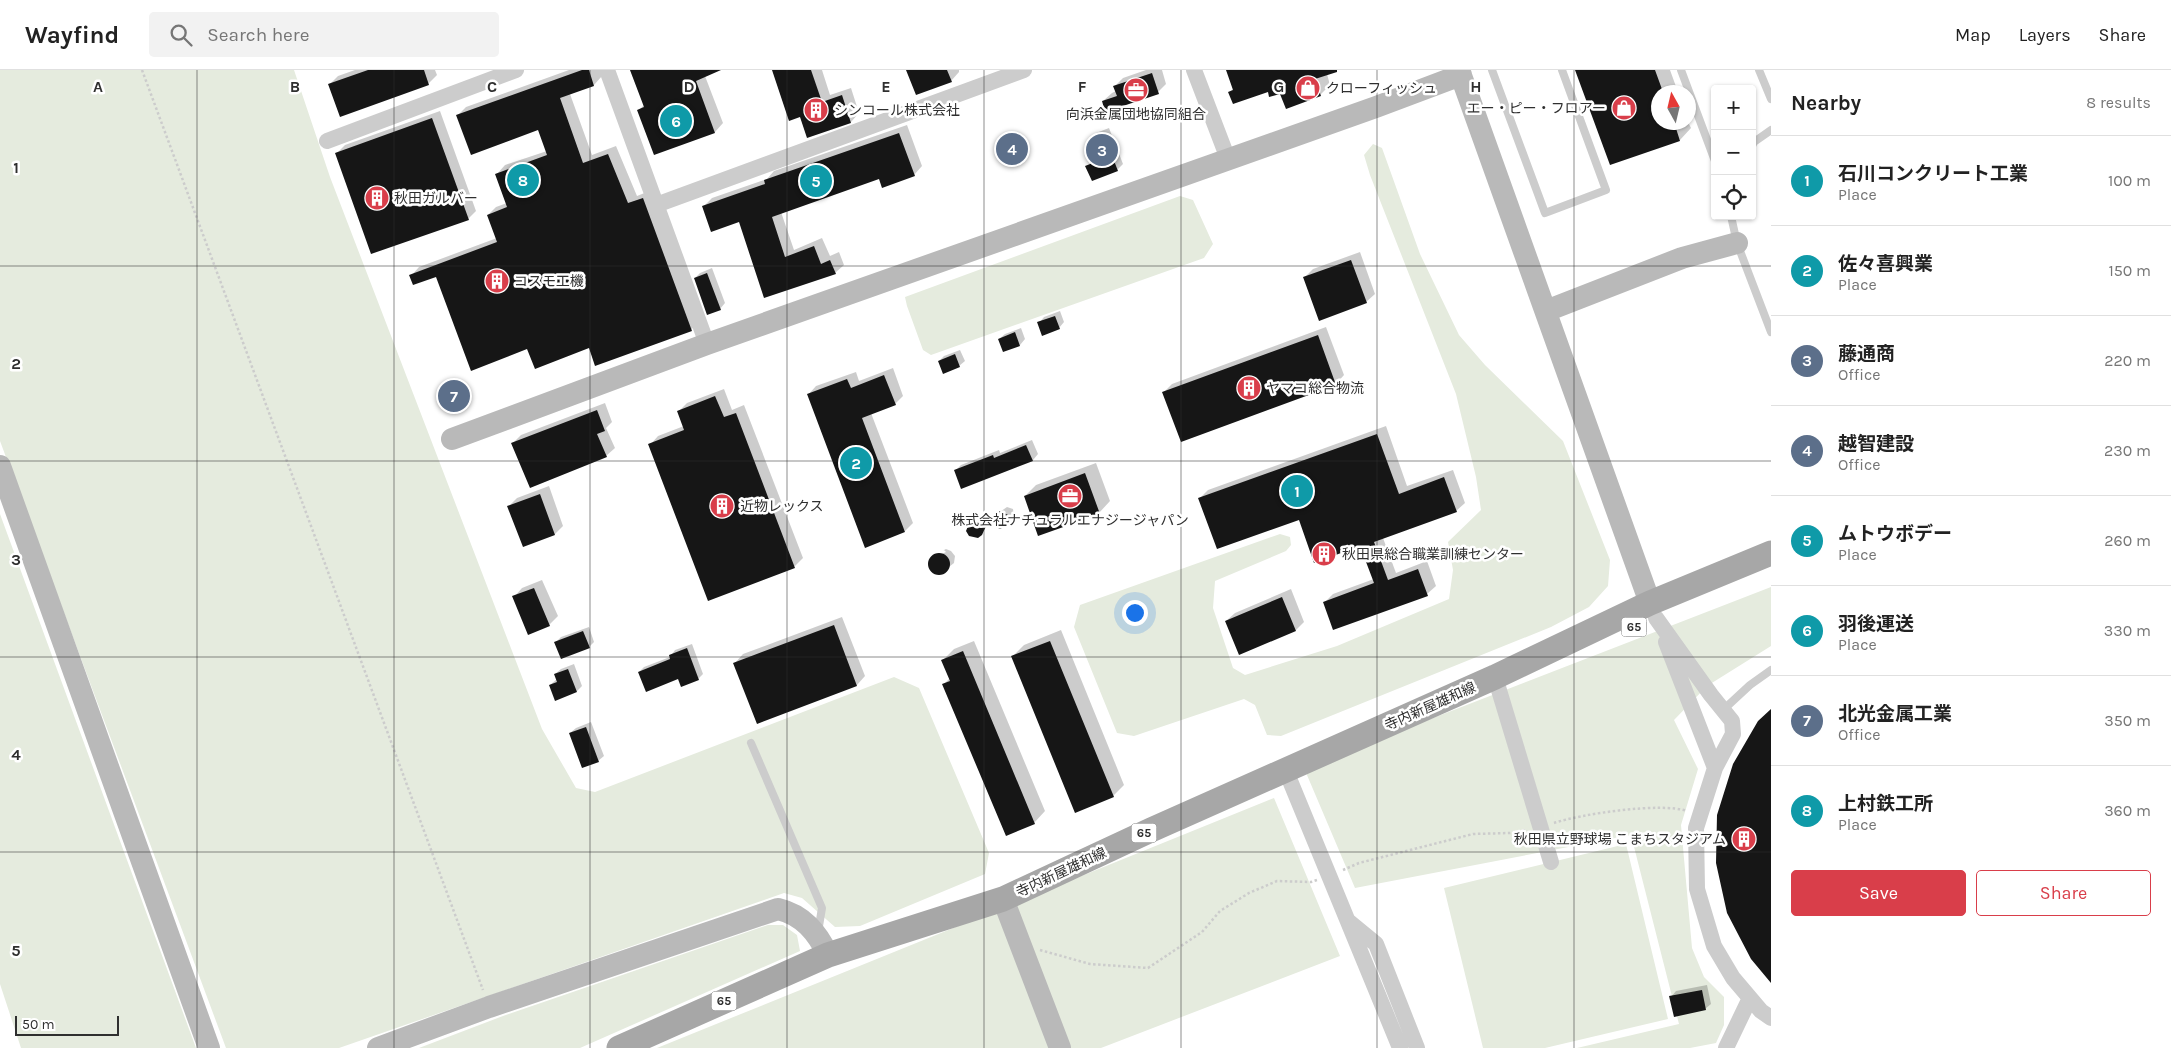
<!DOCTYPE html>
<html lang="en">
<head>
<meta charset="utf-8">
<style>
  body { margin:0; font-family:Karla,"Noto Sans JP",sans-serif; background:#f2f2f2; color:#222 }
  .controls { position:absolute; right:15px; top:15px; display:grid; overflow:hidden; border-radius:5px; box-shadow:0 1px 4px #0004 }
  .controls button { width:45px; height:45px; display:grid; place-items:center; padding:0; border:0; border-bottom:1px solid #e0e0e0; background:#fff; color:#222; font:25px sans-serif }
  .compass { position:absolute; left:1651px; top:15px; width:45px; height:45px; border-radius:50%; background:#fff; box-shadow:0 1px 4px #0004; rotate:352deg }
  .scale { position:absolute; left:15px; bottom:12px; width:104px; box-sizing:border-box; padding-left:5px; border:2px solid #2f2f2f; border-top:0; font-size:14px; line-height:18px; white-space:nowrap; color:#2f2f2f; -webkit-text-stroke:4px #fff; paint-order:stroke }
  .you { position:absolute; left:1134px; top:542px; width:18px; height:18px; margin:-12px; border:4px solid #fff; border-radius:50%; background:#1a73e8; box-shadow:0 0 0 8px #1a73e833 }
  .badge { display:grid; place-items:center; width:32px; height:32px; border-radius:50%; background:#d93e4a; color:#fff; font-size:16px; font-weight:700 }
  .pin { position:absolute; translate:-50% -50%; border:2px solid #fff; box-shadow:0 1px 5px #0006 }
  .list { margin:0; padding:0; list-style:none }
  h2 { display:flex; justify-content:space-between; align-items:center; height:65px; margin:0; padding:0 20px; font-size:21px }
  h2 small { font-size:16px; font-weight:400; color:#767676 }
  .list li { display:grid; grid-template-columns:32px 1fr auto; gap:15px; align-items:center; box-sizing:border-box; height:90px; padding:0 20px; border-top:1px solid #e0e0e0 }
  .list b { display:block; font-size:19px; white-space:nowrap }
  .list p { margin:0; font-size:16px; white-space:nowrap; color:#767676 }
  .list em { font-size:16px; font-style:normal; color:#767676 }
  .actions { display:flex; gap:10px; padding:15px 20px }
  .actions a { flex:1; padding:11px 0; border:1px solid #d93e4a; border-radius:5px; text-align:center; font-size:18px; color:#d93e4a }
  .actions .main { background:#d93e4a; color:#fff }
  .icon { flex:none; width:28px; height:28px; fill:none; stroke:currentColor; stroke-width:2; stroke-linecap:round; stroke-linejoin:round }
  .map { position:relative; flex:none; width:1771px; height:978px; overflow:hidden }
  header { display:flex; align-items:center; gap:30px; box-sizing:border-box; height:70px; padding:0 25px; background:#fff; border-bottom:1px solid #e0e0e0 }
  header strong { font-size:24px }
  nav { display:flex; gap:28px; margin-inline-start:auto; font-size:18px }
  .search { width:350px; height:45px; background:#f2f2f2; display:flex; align-items:center; gap:12px; box-sizing:border-box; padding:0 18px; border-radius:5px; color:#767676; font-size:19px }
  main { display:flex }
  aside { flex:1; background:#fff }
  .map>svg:first-child { display:block }
</style>
</head>
<body>
<header>
<strong>Wayfind</strong>
<div class="search"><svg class="icon" aria-label="search" viewBox="0 0 24 24"><circle cx="10" cy="10" r="6"/><path d="M15 15l6 6"/></svg>Search here</div>
<nav><a>Map</a><a>Layers</a><a>Share</a></nav>
</header>
<main>
<div class="map">
<svg width="1771" height="978" viewBox="0 0 1771 978">
  <rect width="100%" height="100%" fill="#fff"/>
  <path fill="#e5ebde" d="M0,0H294L330,107L542,659L576,718L595,722L894,607L919,618L989,783L985,804L860,856L835,857L802,828L784,823L339,978H226L0,371Z
    M1373,74L1382,78L1420,184L1459,265L1485,295L1563,371L1610,490L1608,516L1589,537L1551,557L1281,666L1267,665L1255,635L1244,629L1134,666L1117,663L1074,557L1080,535L1280,464L1290,467L1291,475L1286,481L1215,511L1213,538L1233,598L1245,605L1337,576L1449,529L1453,500L1448,472L1481,440L1476,407L1456,324L1370,105L1364,85Z
    M1180,126L1193,130L1213,174L1204,188L931,285L923,280L907,236L905,227Z
    M0,444L196,978H21L0,914Z
    M1771,517V576L1707,616L1674,650L1698,699L1681,755L1692,878L1704,907L1724,927V955L1716,973L1690,978H1577L1679,954L1631,765L1355,818L1304,698Z
    M1274,728L1340,886L1101,978H657Z
    M1626,774L1668,949L1545,978H1483L1444,818Z
    M768,855H783L797,865L800,881L580,978H419L503,946Z"/>
  <path fill="#0003" d="M355,0H435L437,5L428,14H330L338,6Z
    M569,0H600L602,6L594,15L570,24L592,85L616,76L637,126L652,120L699,251L691,260L590,277L528,278L436,205L411,206L419,197L497,168L488,145L496,137L507,133L497,104L505,95L547,81L539,58L457,46L466,37Z
    M630,0H717L705,6L723,53L715,62L655,84L639,40L644,35Z
    M773,0H822L830,25L851,18L859,43L851,52L808,67L800,46Z
    M908,0H959V2L951,11Z
    M1146,0H1162L1166,14L1158,22L1103,31L1112,23L1116,21L1115,16L1123,8Z
    M1228,0H1337L1327,4L1330,15L1320,25L1268,20L1230,22L1234,18Z
    M1577,0H1670L1678,22H1658V52H1688L1691,58L1680,70Z
    M440,41L476,141L468,149L336,84L345,75Z
    M907,55L922,96L914,105L880,108L781,142L794,180L822,168L830,186L839,182L844,195L835,203L765,227L740,151L703,137L712,128L767,109L774,101Z
    M1109,58L1123,94L1117,100L1087,96L1098,88L1090,69L1096,63Z
    M1360,182L1375,224L1366,232L1305,207L1313,199Z
    M712,198L725,233L720,239L695,208L700,203Z
    M1060,241L1064,252L1059,258L1039,253L1044,247Z
    M1326,257L1344,305L1336,314L1182,371L1164,322L1172,314Z
    M1021,258L1025,269L1020,275L1004,281L999,269L1005,264Z
    M960,280L965,291L959,296L939,291L944,286Z
    M893,298L903,326L895,334L871,343L913,453L905,461L808,325L816,316L856,302L859,311Z
    M724,319L732,340L744,335L803,488L795,496L709,529L650,375L658,366L684,356L678,342L687,333Z
    M605,333L612,352L606,358L615,378L606,386L513,373L521,365Z
    M1386,356L1407,416L1453,400L1465,433L1456,441L1383,468L1396,503L1427,491L1436,516L1427,524L1334,558L1325,532L1333,524L1374,509L1361,474L1299,448L1200,428L1208,420Z
    M1032,370L1038,384L1033,390L962,417L956,400L961,395L999,380L1000,383Z
    M1096,393L1110,431L1099,443L1025,426L1036,415Z
    M549,416L563,456L555,464L523,475L509,436L517,428Z
    M1007,437L1013,439L1014,446L1005,456L1000,457L990,452L981,464L969,456L979,447H983L992,451L994,446Z
    M946,479L951,481L955,486L954,493L940,504L931,501L929,495L931,489L946,482L944,480L936,484Z
    M542,510L558,546L549,555L514,527L522,518Z
    M1291,519L1304,552L1296,560L1226,551L1235,543Z
    M842,547L865,606L857,615L757,653L735,593L743,584Z
    M589,557L594,572L589,577L556,572L561,567Z
    M1061,560L1124,715L1113,726L1013,586L1024,575Z
    M974,571L1045,741L1034,753L944,614L950,608L943,590L954,579Z
    M692,574L703,604L698,609L639,602L644,597L670,587L675,580Z
    M574,594L582,616L577,621L550,615L557,609L555,604L561,599Z
    M591,652L604,686L598,691L570,663L576,658Z
    M1707,915L1711,934L1705,939L1671,927L1676,921Z"/>
  <path fill="#161616" d="M368,0H424L429,15L340,47L328,14Z
    M582,0H589L594,16L560,28L583,93L608,84L628,133L643,128L692,261L595,296L589,278L535,299L527,279L471,301L436,207L413,215L409,205L497,172L487,145L507,137L495,104L547,85L538,60L471,85L456,45Z
    M630,0H721L696,11L715,63L654,85L637,40L644,37Z
    M772,0H811L822,32L842,25L851,53L807,68L800,47L789,51Z
    M906,0H947L952,12L916,25Z
    M1226,0H1337V2L1315,9L1321,26L1286,39L1280,24L1269,27L1268,22L1233,34L1228,22L1233,20Z
    M1575,0H1655L1663,22H1658V52H1674L1680,71L1610,95Z
    M1152,3L1159,24L1105,42L1102,31L1117,26L1113,16Z
    M432,48L469,150L371,184L335,83Z
    M899,63L915,106L882,118L879,109L772,147L785,187L814,176L821,194L830,190L836,204L764,228L739,152L711,162L702,136L765,114L764,110Z
    M1103,63L1118,101L1092,111L1085,96L1098,91L1089,69Z
    M1351,190L1367,233L1319,251L1303,207Z
    M707,203L721,240L707,245L694,208Z
    M1055,246L1060,259L1042,266L1037,252Z
    M1015,262L1020,276L1003,282L998,269Z
    M1318,265L1336,315L1181,372L1162,322Z
    M955,284L960,297L943,304L938,291Z
    M884,305L896,335L862,348L905,462L865,478L807,324L847,309L851,318Z
    M715,326L724,347L736,343L795,498L708,531L648,374L684,360L677,341Z
    M597,340L605,361L597,364L607,387L530,418L511,373Z
    M1377,364L1399,424L1444,407L1457,442L1374,472L1388,510L1418,499L1428,526L1333,560L1323,532L1374,513L1360,476L1314,493L1299,450L1217,479L1198,428Z
    M1026,375L1033,391L961,419L954,400L993,385L994,388Z
    M1085,403L1100,444L1038,466L1024,426Z
    M540,424L555,465L523,477L507,436Z
    M1000,441L1008,445L1009,450L1008,455L1000,459L990,454L993,446Z
    M972,452H977L986,456L982,465L978,468L969,466L966,461L968,456Z
    M928 494a11 11 0 1 1 22 0a11 11 0 1 1-22 0Z
    M534,518L550,556L528,565L512,526Z
    M1282,527L1296,561L1239,585L1225,551Z
    M834,555L857,616L757,654L733,593Z
    M583,561L590,578L561,589L554,572Z
    M1050,571L1114,727L1075,743L1011,586Z
    M687,578L699,610L681,617L678,609L646,622L638,602L670,589L669,585Z
    M963,581L1035,754L1006,766L942,614L950,611L941,590Z
    M568,599L577,622L555,631L549,615L557,612L554,604Z
    M1771,639V913L1751,889L1727,843L1716,793L1717,745L1733,694L1758,651Z
    M586,657L599,692L582,698L569,663Z
    M1702,920L1706,940L1674,947L1669,926Z"/>
  <g fill="none" stroke-linecap="round" stroke-linejoin="round">
    <path stroke="#ccc" stroke-width="2.5" stroke-dasharray="2.5 2.5" stroke-linecap="butt" d="M142,0L483,920
      M1554,753C1581,744 1661,732 1687,741
      M1343,800L1359,793L1473,764L1510,763L1527,760
      M1040,880L1090,894L1148,898L1202,862L1220,841L1249,823L1277,811L1311,812L1317,810"/>
    <path stroke="#ccc" stroke-width="8" d="M1492,0L1545,143L1606,120L1562,0
      M1681,0L1715,91
      M1759,0L1771,29
      M1752,76L1754,72L1771,60
      M1731,146L1737,173L1771,262
      M1723,640L1750,615L1771,600
      M751,673L822,838L818,862"/>
    <path stroke="#ccc" stroke-width="16" d="M607,0L707,274
      M1194,0L1228,89
      M327,71L516,0
      M656,135L1024,0
      M1656,548L1711,625L1732,651L1733,664L1715,698L1696,758L1697,819L1714,876L1733,908L1761,941L1771,948
      M1666,572L1715,698
      M1495,607L1551,792
      M1286,701L1400,978
      M1348,851L1376,874L1417,978
      M1726,978L1750,928"/>
    <path stroke="#b9b9b9" stroke-width="22" d="M1459,0L1650,533
      M1546,241L1682,188L1737,173
      M452,369L707,274L1376,37L1461,5
      M0,396L209,978
      M1003,829L1060,978
      M378,978L489,937L778,839C803,845 817,862 828,885"/>
    <path stroke="#a7a7a7" stroke-width="25" d="M619,978L828,885L1003,829L1151,760L1495,607L1650,533L1771,483"/>
  </g>
  <path fill="none" stroke="#2f2f2f" stroke-width="1" stroke-opacity="0.55" d="M197,0V978M394,0V978M590,0V978M787,0V978M984,0V978M1181,0V978M1377,0V978M1574,0V978M0,196H1771M0,391H1771M0,587H1771M0,782H1771"/>
  <defs>
    <symbol id="shop-disc" viewBox="-11 -11 22 22"><circle r="9.5" fill="#d93e4a" stroke="#fff"/><path d="M-5-2.5h2.3a2.7 3.5 0 0 1 5.4 0H5L5.5 6h-11ZM-1.5-2.5h3a1.5 2.3 0 0 0-3 0Z" fill="#fff"/></symbol>
    <symbol id="office-disc" viewBox="-11 -11 22 22"><circle r="9.5" fill="#d93e4a" stroke="#fff"/><path d="M-6-3h4V-5.5h4V-3h4V5H-6ZM-1-4.5V-3h2v-1.5ZM-6 0V1H6V0Z" fill="#fff"/></symbol>
    <symbol id="building-disc" viewBox="-11 -11 22 22"><circle r="9.5" fill="#d93e4a" stroke="#fff"/><path d="M-4-6H4V6H1V3H-1V6H-4ZM-2.5-4.3h1.7v1.8h-1.7ZM.8-4.3h1.7v1.8H.8ZM-2.5-1h1.7V.8h-1.7ZM.8-1h1.7V.8H.8Z" fill="#fff"/></symbol>
  </defs>
  <g fill-rule="evenodd">
    <use href="#shop-disc" x="1294" y="4" width="28" height="28"/>
    <use href="#office-disc" x="1122" y="6" width="28" height="28"/>
    <use href="#shop-disc" x="1610" y="24" width="28" height="28"/>
    <use href="#building-disc" x="802" y="26" width="28" height="28"/>
    <use href="#building-disc" x="363" y="114" width="28" height="28"/>
    <use href="#building-disc" x="483" y="197" width="28" height="28"/>
    <use href="#building-disc" x="1235" y="304" width="28" height="28"/>
    <use href="#office-disc" x="1056" y="412" width="28" height="28"/>
    <use href="#building-disc" x="708" y="422" width="28" height="28"/>
    <use href="#building-disc" x="1310" y="470" width="28" height="28"/>
    <use href="#building-disc" x="1730" y="755" width="28" height="28"/>
  </g>
  <g text-anchor="middle" stroke-width="5" stroke-linejoin="round" paint-order="stroke">
    <g fill="#fff" stroke="#6d6d6d" stroke-width="1">
      <rect x="1621.5" y="547.5" width="25" height="19" rx="4"/>
      <rect x="1131.5" y="753.5" width="25" height="19" rx="4"/>
      <rect x="711.5" y="921.5" width="25" height="19" rx="4"/>
    </g>
    <g font-size="12" font-weight="bold" fill="#2f2f2f">
      <text x="1634" y="561">65</text>
      <text x="1144" y="767">65</text>
      <text x="724" y="935">65</text>
    </g>
    <g font-size="14" fill="#2f2f2f" stroke="#fff" text-anchor="start">
      <text x="1326" y="23">クローフィッシュ</text>
      <text x="1606" y="43" text-anchor="end">エー・ピー・フロアー</text>
      <text x="834" y="45">シンコール株式会社</text>
      <text x="1136" y="49" text-anchor="middle">向浜金属団地協同組合</text>
      <text x="394" y="133">秋田ガルバー</text>
      <text x="514" y="216">コスモ工機</text>
      <text x="1266" y="323">ヤマコ総合物流</text>
      <text x="740" y="441">近物レックス</text>
      <text x="1070" y="455" text-anchor="middle">株式会社ナチュラルエナジージャパン</text>
      <text x="1342" y="489">秋田県総合職業訓練センター</text>
      <text x="1726" y="774" text-anchor="end">秋田県立野球場 こまちスタジアム</text>
    </g>
    <g font-size="14" fill="#2f2f2f" stroke="#fff">
      <text transform="translate(1430 636) rotate(-24)" y="5">寺内新屋雄和線</text>
      <text transform="translate(1061 802) rotate(-25)" y="5">寺内新屋雄和線</text>
    </g>
  </g>
  <g font-size="16" text-anchor="middle" font-weight="bold" fill="#2f2f2f" stroke="#fff" stroke-width="5" stroke-linejoin="round" paint-order="stroke">
    <text x="98" y="22">A</text>
    <text x="295" y="22">B</text>
    <text x="492" y="22">C</text>
    <text x="689" y="22">D</text>
    <text x="886" y="22">E</text>
    <text x="1082" y="22">F</text>
    <text x="1279" y="22">G</text>
    <text x="1476" y="22">H</text>
    <text x="16" y="103">1</text>
    <text x="16" y="299">2</text>
    <text x="16" y="495">3</text>
    <text x="16" y="690">4</text>
    <text x="16" y="886">5</text>
  </g>
</svg>
<div class="controls">
<button>+</button>
<button>−</button>
<button><svg class="icon" aria-label="locate" viewBox="0 0 24 24"><circle cx="12" cy="12" r="6"/><path d="M12 2v4M12 18v4M2 12h4M18 12h4"/></svg></button>
</div>
<svg class="compass" viewBox="-18 -18 36 36"><path d="M0-13l5 13h-10z" fill="#e53935"/><path d="M0 13l5-13h-10z" fill="#767676"/></svg>
<div class="scale">50 m</div>
<div class="you"></div>
<div class="pin badge" style="left:1297px;top:421px;background:#0f9aa8">1</div>
<div class="pin badge" style="left:856px;top:393px;background:#0f9aa8">2</div>
<div class="pin badge" style="left:1102px;top:80px;background:#5c6f8a">3</div>
<div class="pin badge" style="left:1012px;top:79px;background:#5c6f8a">4</div>
<div class="pin badge" style="left:816px;top:111px;background:#0f9aa8">5</div>
<div class="pin badge" style="left:676px;top:51px;background:#0f9aa8">6</div>
<div class="pin badge" style="left:454px;top:326px;background:#5c6f8a">7</div>
<div class="pin badge" style="left:523px;top:110px;background:#0f9aa8">8</div>
</div>
<aside>
<h2>Nearby<small>8 results</small></h2>
<ul class="list">
<li><span class="badge" style="background:#0f9aa8">1</span><div><b>石川コンクリート工業</b><p>Place</p></div><em>100 m</em></li>
<li><span class="badge" style="background:#0f9aa8">2</span><div><b>佐々喜興業</b><p>Place</p></div><em>150 m</em></li>
<li><span class="badge" style="background:#5c6f8a">3</span><div><b>藤通商</b><p>Office</p></div><em>220 m</em></li>
<li><span class="badge" style="background:#5c6f8a">4</span><div><b>越智建設</b><p>Office</p></div><em>230 m</em></li>
<li><span class="badge" style="background:#0f9aa8">5</span><div><b>ムトウボデー</b><p>Place</p></div><em>260 m</em></li>
<li><span class="badge" style="background:#0f9aa8">6</span><div><b>羽後運送</b><p>Place</p></div><em>330 m</em></li>
<li><span class="badge" style="background:#5c6f8a">7</span><div><b>北光金属工業</b><p>Office</p></div><em>350 m</em></li>
<li><span class="badge" style="background:#0f9aa8">8</span><div><b>上村鉄工所</b><p>Place</p></div><em>360 m</em></li>
</ul>
<div class="actions"><a class="main">Save</a><a>Share</a></div>
</aside>
</main>
</body>
</html>
